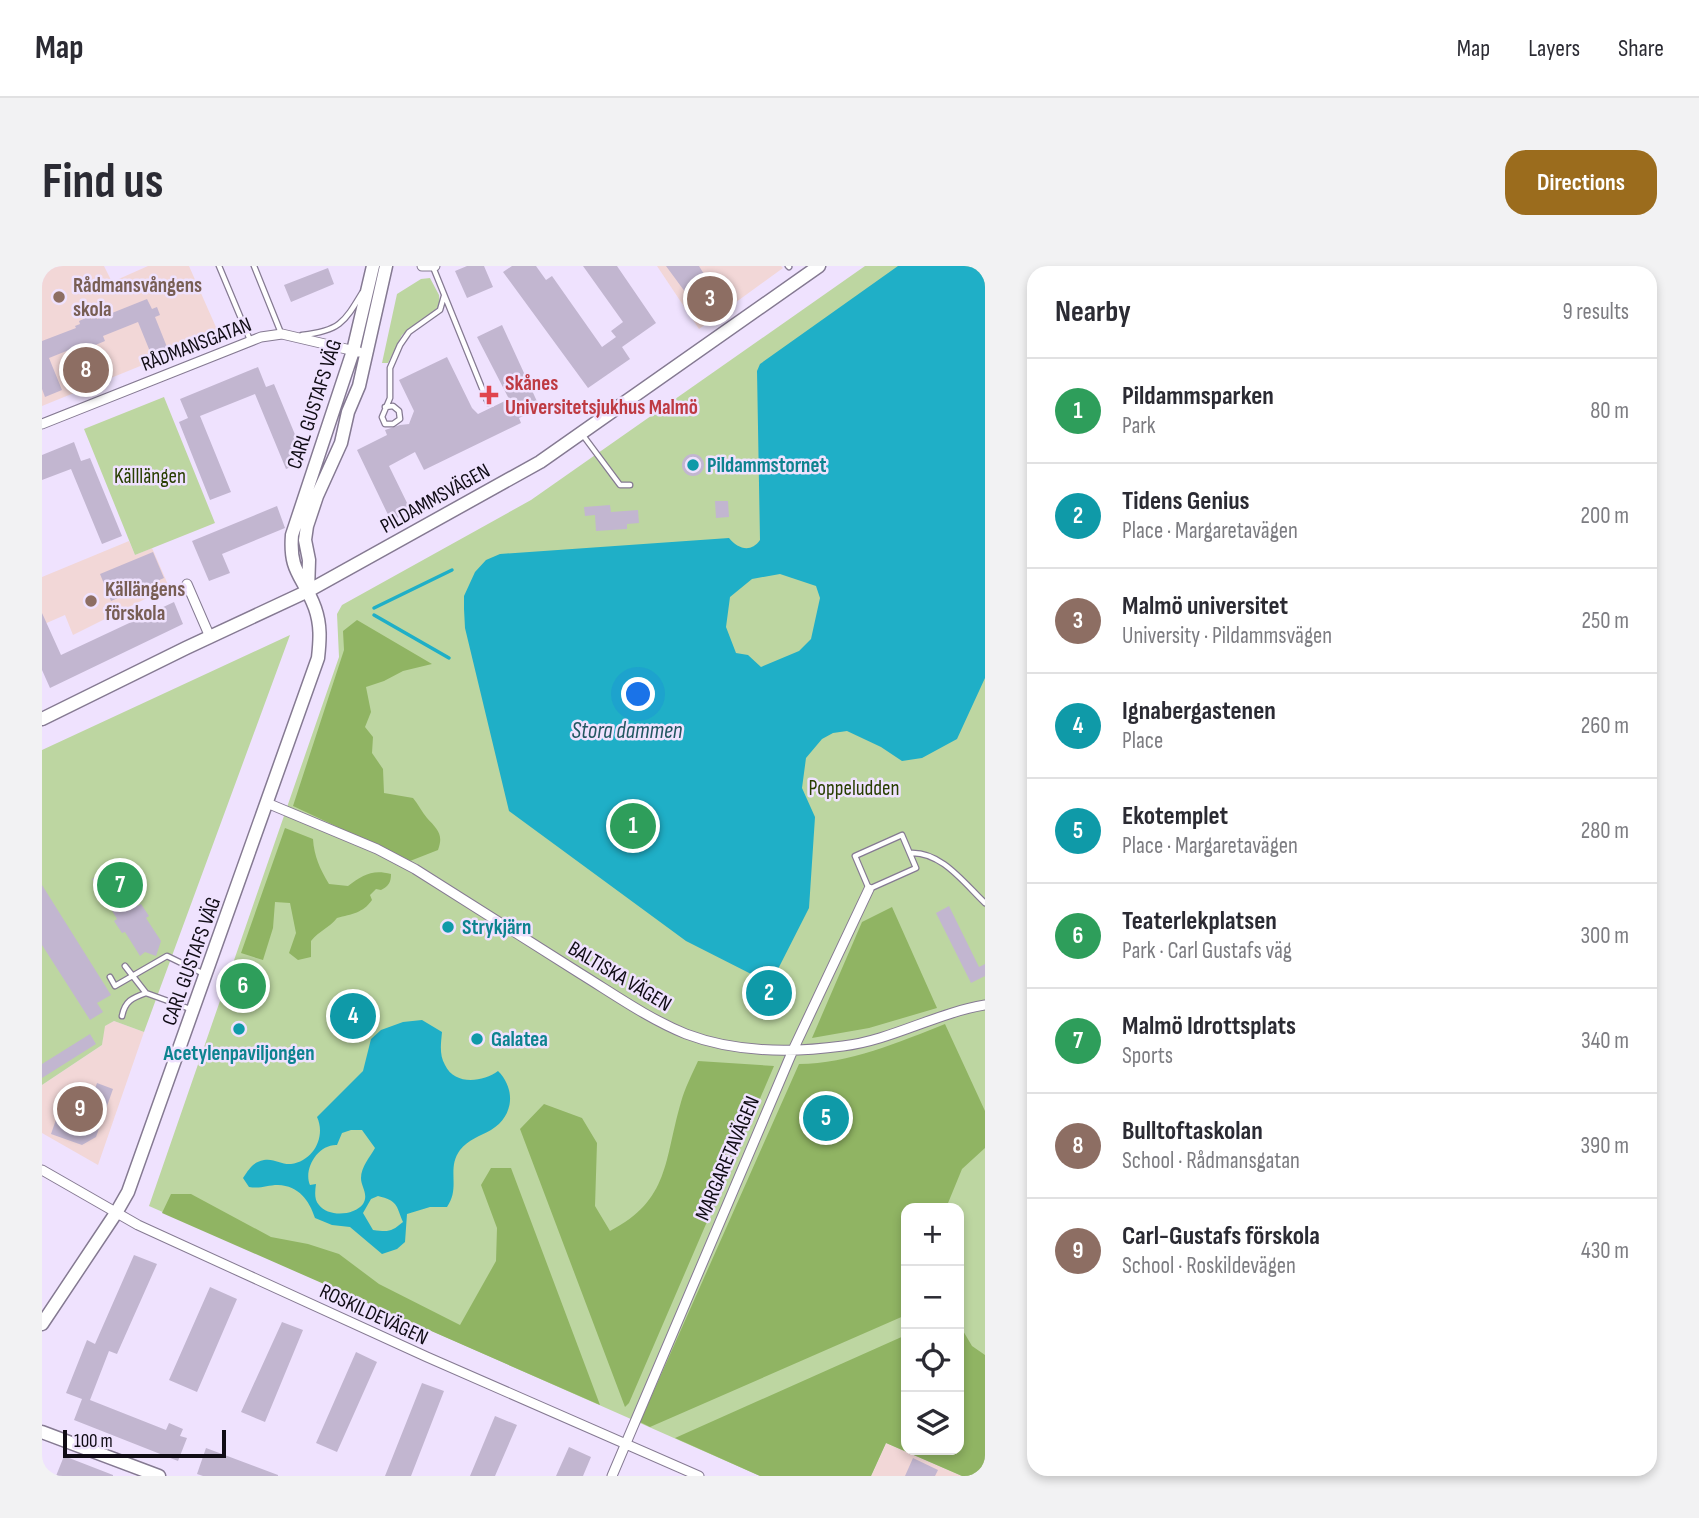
<!DOCTYPE html>
<html lang="en">
<head>
<meta charset="utf-8">
<style>
  body { margin:0; font-family:"Sofia Sans Condensed",sans-serif; background:#f2f2f3; color:#2b2b33 }
  .controls { position:absolute; right:21px; bottom:21px; display:grid; overflow:hidden; border-radius:14px; box-shadow:0 4px 10px #0003 }
  .controls button { width:63px; height:63px; display:grid; place-items:center; padding:0; border:0; border-bottom:2px solid #e1e1e2; background:#fff; color:#2b2b33; font:35px sans-serif }
  .scale { position:absolute; left:21px; bottom:18px; width:163px; box-sizing:border-box; padding-left:7px; border:4px solid #100c15; border-top:0; font-size:19px; line-height:24px; white-space:nowrap; color:#100c15; -webkit-text-stroke:5px #efe2fe; paint-order:stroke }
  .you { position:absolute; left:597px; top:429px; width:24px; height:24px; margin:-18px; border:5px solid #fff; border-radius:50%; background:#1a73e8; box-shadow:0 0 0 10px #1a73e833 }
  .badge { display:grid; place-items:center; width:46px; height:46px; border-radius:50%; background:#9b6c1d; color:#fff; font-size:23px; font-weight:700 }
  .pin { position:absolute; translate:-50% -50%; border:4px solid #fff; box-shadow:0 2px 7px #0006 }
  .list { margin:0; padding:0; list-style:none }
  h2 { display:flex; justify-content:space-between; align-items:center; height:91px; margin:0; padding:0 28px; font-size:30px }
  h2 small { font-size:23px; font-weight:400; color:#7c7c81 }
  .list li { display:grid; grid-template-columns:46px 1fr auto; gap:21px; align-items:center; box-sizing:border-box; height:105px; padding:0 28px; border-top:2px solid #e1e1e2 }
  .list b { display:block; font-size:26px; white-space:nowrap }
  .list p { margin:0; font-size:23px; white-space:nowrap; color:#7c7c81 }
  .list em { font-size:23px; font-style:normal; color:#7c7c81 }
  .icon { flex:none; width:38px; height:38px; fill:none; stroke:currentColor; stroke-width:2; stroke-linecap:round; stroke-linejoin:round }
  .map { position:relative; flex:none; width:943px; height:1210px; overflow:hidden; border-radius:21px }
  header { display:flex; align-items:center; gap:42px; box-sizing:border-box; height:98px; padding:0 35px; background:#fff; border-bottom:2px solid #e1e1e2 }
  header strong { font-size:33px }
  nav { display:flex; gap:38px; margin-inline-start:auto; font-size:24px }
  .intro { display:flex; align-items:center; justify-content:space-between; box-sizing:border-box; height:168px; padding:0 42px }
  h1 { margin:0; font-size:49px }
  .button { padding:18px 32px; border-radius:21px; background:#9b6c1d; color:#fff; font-size:24px; font-weight:700 }
  main { display:flex; gap:42px; padding:0 42px }
  aside { flex:1; background:#fff; border-radius:21px; box-shadow:0 4px 10px #0003 }
  .map>svg:first-child { display:block }
</style>
</head>
<body>
<header>
<strong>Map</strong>
<nav><a>Map</a><a>Layers</a><a>Share</a></nav>
</header>
<div class="intro"><h1>Find us</h1><a class="button">Directions</a></div>
<main>
<div class="map">
<svg width="943" height="1210" viewBox="0 0 943 1210">
  <rect width="100%" height="100%" fill="#efe2fe"/>
  <path fill="#f2d7d7" d="M0,0H62L70,16L106,0H147L177,68L0,140Z
    M615,0H739L741,2L657,63Z
    M87,275L93,289L110,282L127,321L31,369L23,349L0,359V311Z
    M72,755L102,766L56,899L0,867V819L60,779L62,760Z
    M844,1177L920,1210H829Z"/>
  <path fill="#bdd6a1" fill-rule="evenodd" d="M823,0H943V1210H920L844,1177L829,1210H718L107,940L297,391L295,348L300,339L489,234ZM864,942H917V1184H864Z
    M388,12L397,29L398,40L360,69L346,97H340L355,28L379,13Z
    M122,131L173,257L93,289L42,163Z
    M248,369L102,766L72,755L63,760L60,779L0,819V484Z"/>
  <path fill="#90b463" d="M315,354L390,398L361,405L342,415L324,421L329,446L323,461L331,471L330,487L341,503L342,527L371,532C376,538 380,546 385,552C395,563 402,568 396,584L368,595L251,540L302,384L301,365Z
    M243,562L271,573C272,590 278,603 287,618L306,620C321,609 330,603 349,608C349,616 347,620 339,624L334,623L328,629L330,634C321,647 310,648 295,652C287,662 277,665 269,675V691L256,694L247,687L254,667L248,637L233,636L231,662L221,694L199,687Z
    M850,641L895,742L827,762L770,772L820,656Z
    M903,758L943,845V882L920,903L904,942H864V1049L608,1161L598,1156L757,798C807,798 857,776 903,758Z
    M656,795L732,800L587,1137L583,1141L478,863L502,838L540,852L555,877L553,940L568,965C628,934 622,894 639,836C643,822 650,808 656,795Z
    M449,902H469L558,1139L120,947L129,928H149L229,971L266,978L297,988L337,1018L418,1059L454,995L455,962L439,919Z
    M917,1058L930,1080L943,1089V1210H920L844,1177L829,1210H718L633,1172L864,1069V1184H917Z"/>
  <path fill="#1fafc7" fill-rule="evenodd" d="M856,0H943V412L915,473L880,492L860,495L839,481L805,465L791,467L780,473L764,492L760,522L773,551L767,642L734,707L723,702L717,712L644,675L467,545L423,362L422,343V330L433,306L444,294L458,288L687,272C696,283 709,287 718,274L715,105L718,98ZM738,308L774,320L778,332L769,373L757,385L719,401L706,389L694,387L684,361L688,331L710,313Z
    M380,754L400,766C399,777 397,789 403,799C413,820 441,816 456,805C474,823 472,850 449,864C438,870 426,874 418,884C404,903 419,921 405,941H388L365,948L363,976L355,983L340,988L308,961L290,959L273,952C267,934 257,920 236,919C225,919 219,923 207,921L201,912C207,903 211,896 222,894C232,892 240,899 249,898C272,895 284,870 275,851L321,805L329,773L339,764L361,756ZM309,864H320L333,882C328,891 319,901 319,912C319,921 327,928 321,938C312,950 286,951 277,939C272,934 273,925 274,918L268,919C261,903 276,878 295,879L300,867ZM336,930C356,935 354,939 361,956C349,966 347,966 331,964L321,947L329,933Z"/>
  <g fill="none" stroke-linecap="round" stroke-linejoin="round">
    <path stroke="#1fafc7" stroke-width="3.5" d="M332,342L410,304
      M332,349L407,392"/>
  </g>
  <path fill="#c2b6d0" d="M425,0H442L451,21L425,32L413,5Z
    M470,0H494L504,14L510,10L560,81L574,71L569,65L581,56L541,0H575L614,57L580,81L588,93L546,122L461,6Z
    M624,0H657L670,21L649,34Z
    M286,2L292,18L249,36L242,19Z
    M105,33L110,43L115,41L118,49L113,51L125,81L109,88L96,56L61,70L63,75L44,83L42,78L7,92L20,124L3,131L0,123V75L34,62L33,60L38,58L37,55L48,50L49,53L54,51L55,53Z
    M460,59L498,142L477,152L479,157L382,204L373,186L347,200L369,245L349,255L315,184L345,169L343,164L358,159L367,158L372,145L357,114L405,91L430,142L436,148L467,133L435,71Z
    M216,101L224,121L232,118L264,195L244,203L213,128L158,150L189,226L168,234L137,156L146,152L138,133Z
    M32,176L39,195L48,192L80,270L60,278L29,203L0,214V189Z
    M640 199a11 11 0 1 1 22 0a11 11 0 1 1-22 0Z
    M673,235H686L687,251L674,252Z
    M568,239L569,246L596,244L597,257L585,258V263L554,265L553,249L543,250L542,241Z
    M235,240L243,262L180,288L188,307L167,315L150,275Z
    M111,286L122,312L69,335L58,308Z
    M132,336L141,358L8,422L0,404V347L19,389Z
    M72,599L79,610L81,608L90,622L87,625L96,640L99,638L107,650L104,652L119,675L114,690L103,686L98,690L83,666L80,667L72,655L75,653L66,638L63,639L55,627L58,625L50,613Z
    M0,619L69,729L55,737L61,746L48,754L0,679Z
    M907,640L937,701L943,698V710L929,717L894,647Z
    M48,768L54,778L0,812V798Z
    M55,817L71,823L54,871L40,879L9,868L17,845L42,854Z
    M92,989L115,998L75,1088L67,1085L48,1134L124,1164L127,1157L141,1163L138,1170L145,1172L136,1195L32,1154L40,1133L24,1127L45,1074L53,1078Z
    M168,1021L195,1033L155,1126L127,1114Z
    M240,1056L261,1064L223,1156L199,1146Z
    M314,1086L335,1096L295,1186L274,1177Z
    M380,1117L402,1125L369,1210H343Z
    M453,1150L475,1159L453,1210H428Z
    M527,1181L549,1191L541,1210H514Z
    M164,1182L236,1209V1210H161L155,1208Z
    M22,1190L71,1209V1210H14Z
    M871,1192L896,1204L893,1210H863Z"/>
  <g fill="none" stroke-linecap="round" stroke-linejoin="round">
    <defs>
      <path id="lane" d="M177,0L208,74
        M212,0L239,67
        M746,0L747,1
        M391,1L446,137
        M260,69C297,65 302,57 320,27
        M343,141L351,140L357,145L358,153L351,158H343L340,151L348,132V102L358,79L367,66L398,44L402,30
        M540,168L578,219H588
        M860,569L874,602L827,623L813,590Z
        M868,587C899,585 922,617 943,637
        M83,700L104,727L151,744
        M68,711L73,720L125,690L160,707
        M80,750C83,735 90,732 104,727"/>
      <path id="street" d="M380,0H393
        M0,158L219,71L240,68L317,86
        M145,318L168,371
        M225,537L335,583L373,603C428,638 483,673 539,708C573,729 607,753 644,768C694,787 749,787 801,780C850,774 894,747 943,739
        M0,904L96,959L385,1091L657,1210
        M570,1210L751,784L827,623"/>
      <path id="secondary" d="M266,325L267,294L263,274L265,260L275,230L299,177L306,146L317,120L344,0
        M0,453L144,382L266,325L498,196L777,0
        M0,1058L74,947L86,926L276,392C278,374 279,359 273,342C261,309 247,307 250,269L311,85L331,0
        M0,1166L117,1210"/>
    </defs>
    <use href="#lane" stroke="#857a92" stroke-width="7"/>
    <use href="#street" stroke="#857a92" stroke-width="11"/>
    <use href="#secondary" stroke="#857a92" stroke-width="15"/>
    <use href="#lane" stroke="#fff" stroke-width="4.5"/>
    <use href="#street" stroke="#fff" stroke-width="9"/>
    <use href="#secondary" stroke="#fff" stroke-width="12"/>
  </g>
  <g fill="#8d6e63" stroke="#efe2fe" stroke-width="2.5">
    <circle cx="17" cy="31" r="7"/>
    <circle cx="49" cy="335" r="7"/>
  </g>
  <path fill="#e0444e" stroke="#efe2fe" stroke-width="2.5" d="M443.5 118.5h7v7h7v7h-7v7h-7v-7h-7v-7h7z"/>
  <g fill="#0f9aa8" stroke="#efe2fe" stroke-width="2.5">
    <circle cx="651" cy="199" r="7"/>
    <circle cx="406" cy="661" r="7"/>
    <circle cx="197" cy="763" r="7"/>
    <circle cx="435" cy="773" r="7"/>
  </g>
  <g text-anchor="middle" stroke-width="5" stroke-linejoin="round" paint-order="stroke">
    <g font-size="21" font-weight="bold" fill="#785e54" stroke="#efe2fe" text-anchor="start">
      <text x="31" y="26">Rådmansvångens<tspan x="31" dy="24">skola</tspan></text>
      <text x="63" y="330">Källängens<tspan x="63" dy="24">förskola</tspan></text>
    </g>
    <g font-size="21" fill="#100c15" stroke="#efe2fe">
      <text transform="translate(154 78) rotate(-21)" y="7">RÅDMANSGATAN</text>
      <text transform="translate(272 138) rotate(-72)" y="7">CARL GUSTAFS VÄG</text>
      <text transform="translate(393 232) rotate(-29)" y="7">PILDAMMSVÄGEN</text>
      <text transform="translate(149 695) rotate(-70)" y="7">CARL GUSTAFS VÄG</text>
      <text transform="translate(578 710) rotate(31)" y="7">BALTISKA VÄGEN</text>
      <text transform="translate(685 892) rotate(-67)" y="7">MARGARETAVÄGEN</text>
      <text transform="translate(332 1048) rotate(25)" y="7">ROSKILDEVÄGEN</text>
    </g>
    <g font-size="21" font-weight="bold" fill="#be3a42" stroke="#efe2fe" text-anchor="start">
      <text x="463" y="124">Skånes<tspan x="463" dy="24">Universitetsjukhus Malmö</tspan></text>
    </g>
    <g font-size="21" font-weight="bold" fill="#0d838f" stroke="#efe2fe" text-anchor="start">
      <text x="665" y="206">Pildammstornet</text>
      <text x="420" y="668">Strykjärn</text>
      <text x="449" y="780">Galatea</text>
      <text x="197" y="794" text-anchor="middle">Acetylenpaviljongen</text>
    </g>
    <g font-size="21" fill="#283e00" stroke="#efe2fe">
      <text x="108" y="217">Källlängen</text>
      <text x="812" y="529">Poppeludden</text>
    </g>
    <g font-size="23" font-style="italic" fill="#215761" stroke="#efe2fe">
      <text x="585" y="472">Stora dammen</text>
    </g>
  </g>
</svg>
<div class="controls">
<button>+</button>
<button>−</button>
<button><svg class="icon" aria-label="locate" viewBox="0 0 24 24"><circle cx="12" cy="12" r="6"/><path d="M12 2v4M12 18v4M2 12h4M18 12h4"/></svg></button>
<button><svg class="icon" aria-label="layers" viewBox="0 0 24 24"><path d="M12 4l9 5-9 5-9-5zM3 14l9 5 9-5"/></svg></button>
</div>
<div class="scale">100 m</div>
<div class="you"></div>
<div class="pin badge" style="left:591px;top:560px;background:#2e9e5b">1</div>
<div class="pin badge" style="left:727px;top:727px;background:#0f9aa8">2</div>
<div class="pin badge" style="left:668px;top:33px;background:#8d6e63">3</div>
<div class="pin badge" style="left:311px;top:750px;background:#0f9aa8">4</div>
<div class="pin badge" style="left:784px;top:852px;background:#0f9aa8">5</div>
<div class="pin badge" style="left:201px;top:720px;background:#2e9e5b">6</div>
<div class="pin badge" style="left:78px;top:619px;background:#2e9e5b">7</div>
<div class="pin badge" style="left:44px;top:104px;background:#8d6e63">8</div>
<div class="pin badge" style="left:38px;top:843px;background:#8d6e63">9</div>
</div>
<aside>
<h2>Nearby<small>9 results</small></h2>
<ul class="list">
<li><span class="badge" style="background:#2e9e5b">1</span><div><b>Pildammsparken</b><p>Park</p></div><em>80 m</em></li>
<li><span class="badge" style="background:#0f9aa8">2</span><div><b>Tidens Genius</b><p>Place · Margaretavägen</p></div><em>200 m</em></li>
<li><span class="badge" style="background:#8d6e63">3</span><div><b>Malmö universitet</b><p>University · Pildammsvägen</p></div><em>250 m</em></li>
<li><span class="badge" style="background:#0f9aa8">4</span><div><b>Ignabergastenen</b><p>Place</p></div><em>260 m</em></li>
<li><span class="badge" style="background:#0f9aa8">5</span><div><b>Ekotemplet</b><p>Place · Margaretavägen</p></div><em>280 m</em></li>
<li><span class="badge" style="background:#2e9e5b">6</span><div><b>Teaterlekplatsen</b><p>Park · Carl Gustafs väg</p></div><em>300 m</em></li>
<li><span class="badge" style="background:#2e9e5b">7</span><div><b>Malmö Idrottsplats</b><p>Sports</p></div><em>340 m</em></li>
<li><span class="badge" style="background:#8d6e63">8</span><div><b>Bulltoftaskolan</b><p>School · Rådmansgatan</p></div><em>390 m</em></li>
<li><span class="badge" style="background:#8d6e63">9</span><div><b>Carl-Gustafs förskola</b><p>School · Roskildevägen</p></div><em>430 m</em></li>
</ul>
</aside>
</main>
</body>
</html>
